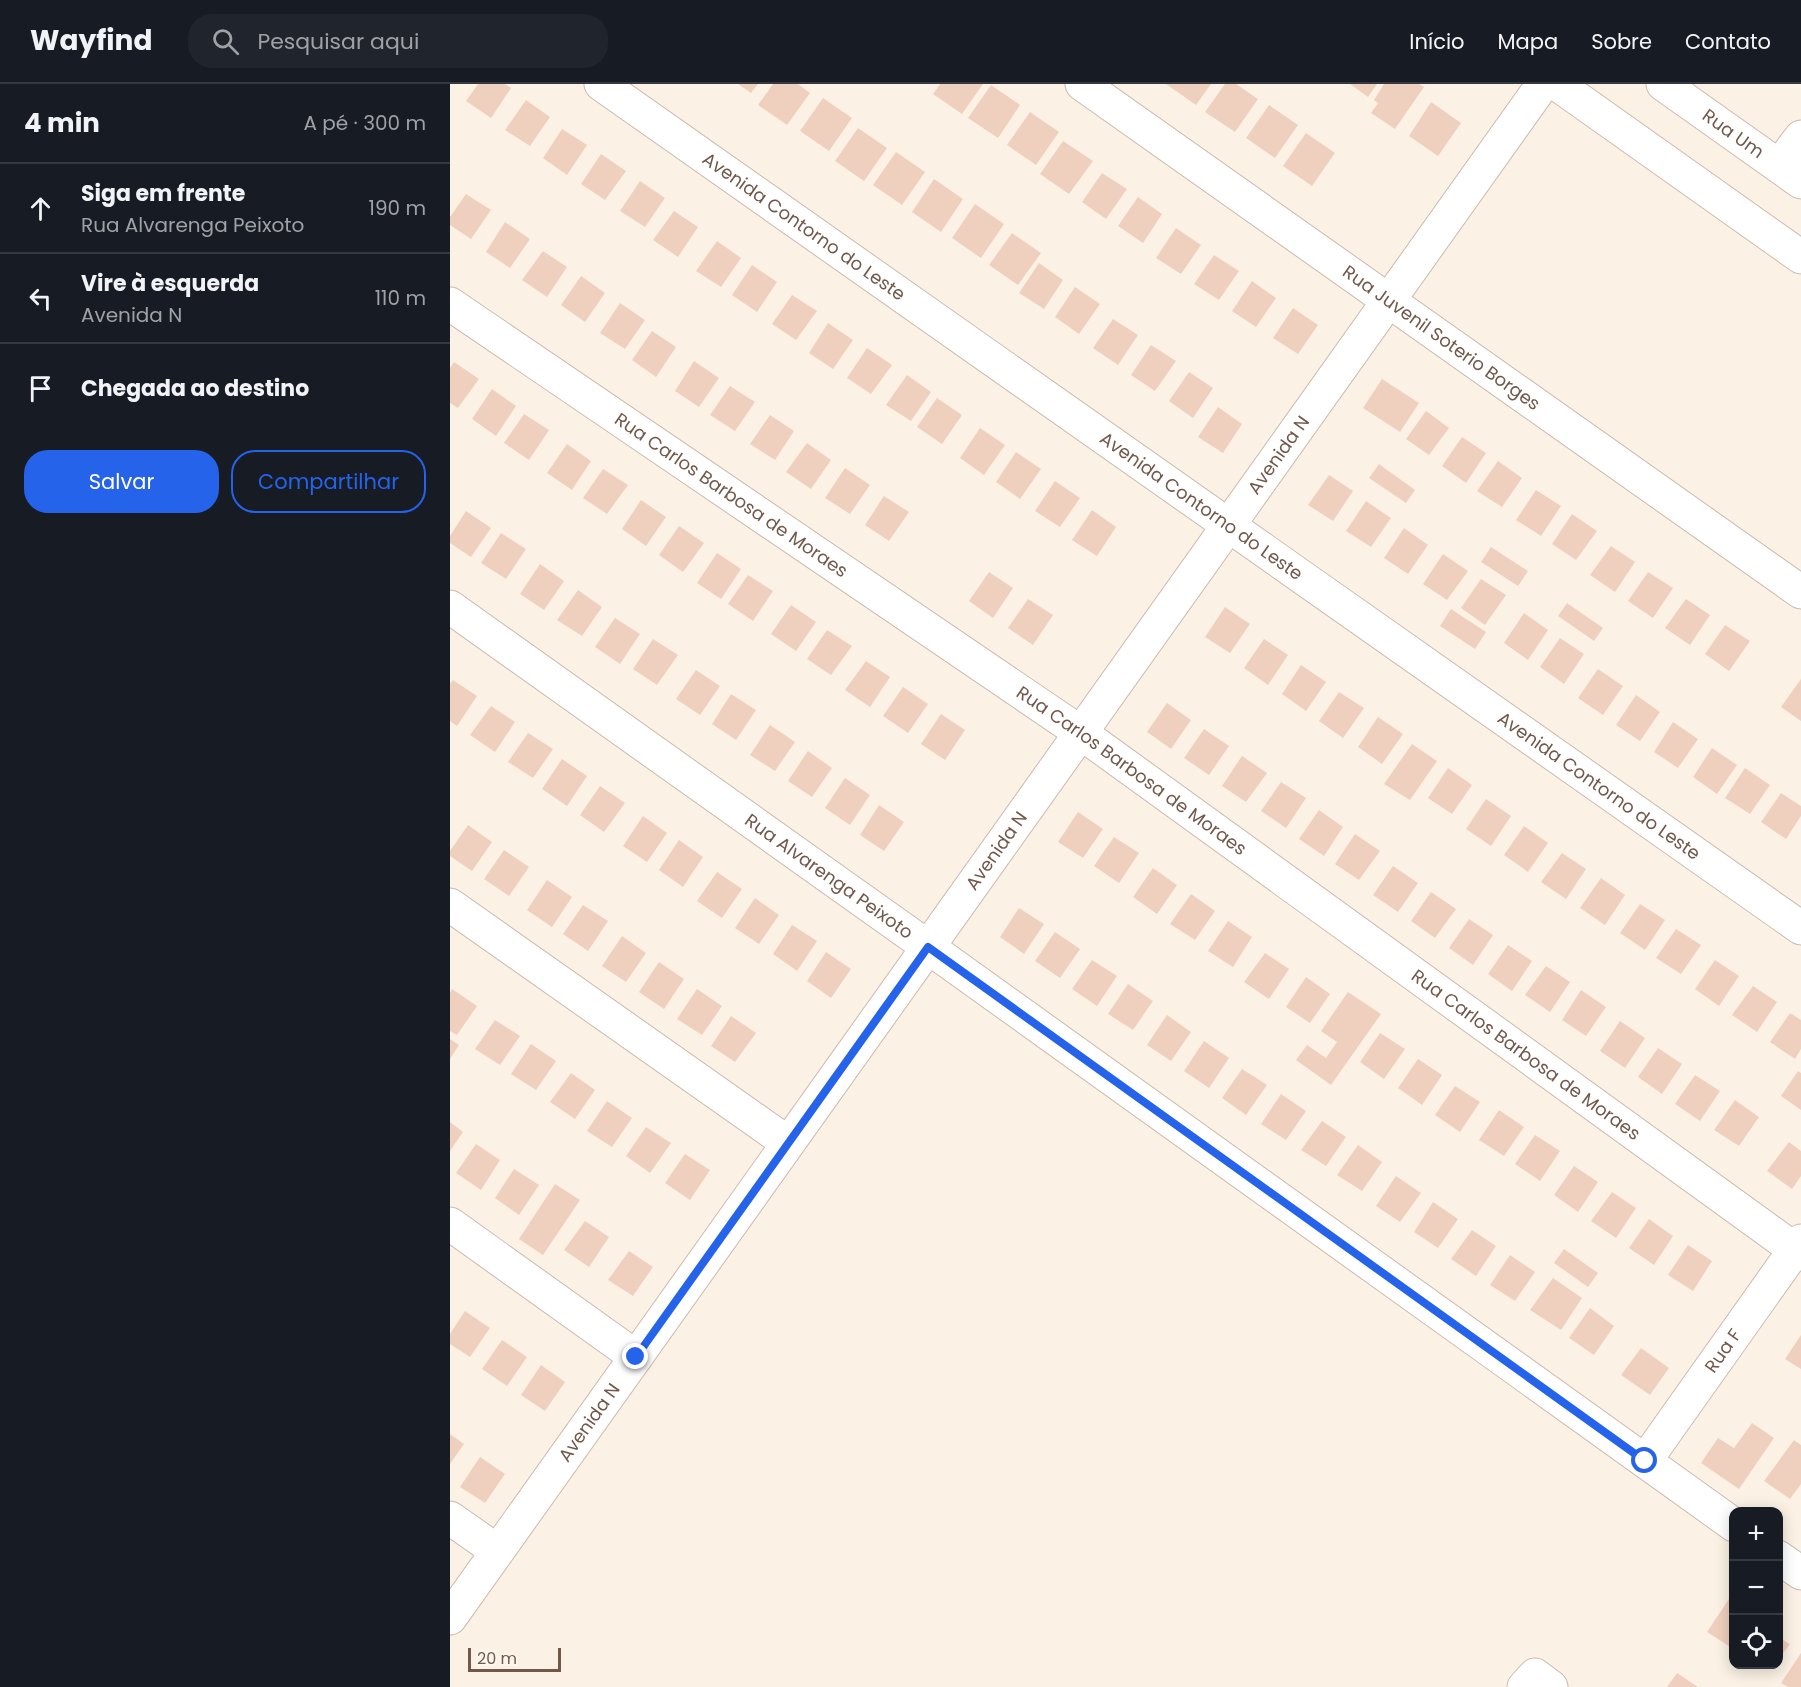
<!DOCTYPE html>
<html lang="pt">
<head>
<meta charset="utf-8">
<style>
  body { margin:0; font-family:Poppins,sans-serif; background:#20242c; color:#f1f3f6 }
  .controls { position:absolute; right:18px; bottom:18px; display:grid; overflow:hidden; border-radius:12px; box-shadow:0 3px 15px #0003 }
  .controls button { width:54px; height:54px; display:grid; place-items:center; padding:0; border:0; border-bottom:2px solid #363941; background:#171b24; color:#f1f3f6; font:30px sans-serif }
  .scale { position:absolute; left:18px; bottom:15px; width:93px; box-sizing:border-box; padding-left:6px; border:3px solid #72584b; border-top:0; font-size:16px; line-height:21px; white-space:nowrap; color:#72584b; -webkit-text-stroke:4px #fef6eb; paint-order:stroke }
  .stop { position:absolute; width:18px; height:18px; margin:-14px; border:4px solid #2563eb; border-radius:50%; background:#fff }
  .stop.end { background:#2563eb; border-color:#fff; box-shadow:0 2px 6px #0008 }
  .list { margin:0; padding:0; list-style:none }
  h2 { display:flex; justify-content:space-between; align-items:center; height:78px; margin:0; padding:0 24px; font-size:26px }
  h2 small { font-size:20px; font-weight:400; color:#9ea1a6 }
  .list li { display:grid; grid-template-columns:39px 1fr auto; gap:18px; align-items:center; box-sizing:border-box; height:90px; padding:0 24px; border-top:2px solid #363941 }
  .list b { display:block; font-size:22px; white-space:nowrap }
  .list p { margin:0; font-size:20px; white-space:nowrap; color:#9ea1a6 }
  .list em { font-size:20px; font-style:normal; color:#9ea1a6 }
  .actions { display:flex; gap:12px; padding:18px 24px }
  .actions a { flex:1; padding:14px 0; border:2px solid #2563eb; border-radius:24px; text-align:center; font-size:21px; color:#2563eb }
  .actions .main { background:#2563eb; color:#fff }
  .icon { flex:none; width:33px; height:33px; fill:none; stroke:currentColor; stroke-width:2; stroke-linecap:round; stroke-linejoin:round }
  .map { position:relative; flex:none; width:1351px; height:1603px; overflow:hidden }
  header { display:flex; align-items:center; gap:36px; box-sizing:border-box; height:84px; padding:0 30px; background:#171b24; border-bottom:2px solid #363941 }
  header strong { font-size:28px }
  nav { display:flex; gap:33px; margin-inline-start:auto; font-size:21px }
  .search { width:420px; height:54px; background:#20242c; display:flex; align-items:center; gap:15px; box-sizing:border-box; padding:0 21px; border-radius:24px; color:#9ea1a6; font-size:22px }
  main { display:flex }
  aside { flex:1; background:#171b24 }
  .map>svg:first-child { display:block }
</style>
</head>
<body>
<header>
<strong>Wayfind</strong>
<div class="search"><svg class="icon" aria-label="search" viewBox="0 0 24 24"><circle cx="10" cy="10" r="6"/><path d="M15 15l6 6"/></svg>Pesquisar aqui</div>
<nav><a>Início</a><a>Mapa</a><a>Sobre</a><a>Contato</a></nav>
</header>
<main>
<aside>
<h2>4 min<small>A pé · 300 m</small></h2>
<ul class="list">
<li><svg class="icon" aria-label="ahead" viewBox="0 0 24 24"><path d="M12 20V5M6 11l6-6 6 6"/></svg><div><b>Siga em frente</b><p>Rua Alvarenga Peixoto</p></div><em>190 m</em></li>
<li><svg class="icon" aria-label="left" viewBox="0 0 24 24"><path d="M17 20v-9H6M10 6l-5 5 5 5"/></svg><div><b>Vire à esquerda</b><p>Avenida N</p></div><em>110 m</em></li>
<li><svg class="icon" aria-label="arrive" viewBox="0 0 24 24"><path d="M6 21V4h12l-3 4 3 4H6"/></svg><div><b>Chegada ao destino</b></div></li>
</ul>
<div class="actions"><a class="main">Salvar</a><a>Compartilhar</a></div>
</aside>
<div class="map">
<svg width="1351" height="1603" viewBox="0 0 1351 1603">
  <rect width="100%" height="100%" fill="#fbf2e5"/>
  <path fill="#efd0be" d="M28,0H55L61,4L41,34L16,17Z
    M288,0H308L301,9Z
    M323,0H348L360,9L337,41L308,21Z
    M490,0H533L512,30L483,10Z
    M716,0H761L746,21Z
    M775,0H786L808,15L785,48L755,28Z
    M900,0H927L918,13Z
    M934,0H969L974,3L945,45L921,29L928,19L924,16Z
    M541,1L570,21L548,54L518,34Z
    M373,14L402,34L379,67L350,47Z
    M76,16L100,33L80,62L55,46Z
    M981,18L1011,39L988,72L959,52Z
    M819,21L848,41L825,74L796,54Z
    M580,28L609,48L586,81L557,61Z
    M408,44L437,64L414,97L385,77Z
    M112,45L137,61L117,91L93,74Z
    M856,49L885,69L862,102L833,82Z
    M613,57L643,77L619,110L590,90Z
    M446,68L475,88L452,121L423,101Z
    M151,70L176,87L155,116L131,100Z
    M652,89L677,105L656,135L632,118Z
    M484,95L513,115L491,148L462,128Z
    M190,97L215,114L195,143L170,127Z
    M16,110L41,126L21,155L0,141V133Z
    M688,113L712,130L693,159L668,142Z
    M525,120L554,140L531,174L502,154Z
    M224,127L248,143L228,173L203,156Z
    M55,138L80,155L60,184L36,168Z
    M726,144L751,161L731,190L706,174Z
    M562,149L591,169L568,201L539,181Z
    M267,157L291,174L271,203L246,187Z
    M93,167L117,183L97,213L72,196Z
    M764,171L789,187L769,216L744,200Z
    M589,179L613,196L594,225L569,209Z
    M302,181L327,198L307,228L282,211Z
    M131,192L155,209L135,238L111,221Z
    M802,197L826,214L806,243L782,227Z
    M625,203L650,220L629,250L605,233Z
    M342,211L367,227L346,256L322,240Z
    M170,219L195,236L175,265L150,249Z
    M843,224L868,241L848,270L823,254Z
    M663,235L688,251L668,281L643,264Z
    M378,239L403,256L383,285L359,269Z
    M202,247L226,263L206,293L182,276Z
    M701,261L726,277L705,307L681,291Z
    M417,264L442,281L421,310L397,294Z
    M244,277L269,294L249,323L225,307Z
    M4,278L29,295L8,324L0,319V284Z
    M739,288L763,304L743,334L719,317Z
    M457,291L481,308L461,337L436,321Z
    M932,295L969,319L950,348L913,324Z
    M280,302L305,318L285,347L260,331Z
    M42,305L66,322L46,352L22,335Z
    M487,314L512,331L492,360L467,343Z
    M768,323L792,340L773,369L748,353Z
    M976,327L999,344L979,371L956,355Z
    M74,330L99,346L79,376L54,359Z
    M320,331L344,347L325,376L300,360Z
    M530,344L555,361L534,391L510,374Z
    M1012,353L1036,369L1016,399L992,382Z
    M357,359L381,376L361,405L336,388Z
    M117,360L141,377L122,406L97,389Z
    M566,368L591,385L570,415L546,398Z
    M1048,377L1072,394L1052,423L1027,407Z
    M929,380L965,406L956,419L919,394Z
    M395,384L420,401L400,430L375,414Z
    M153,385L178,401L157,430L133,414Z
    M879,391L903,407L883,437L858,421Z
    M605,397L630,414L610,443L585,427Z
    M1086,406L1111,422L1091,452L1066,436Z
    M434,412L459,428L439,457L415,441Z
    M191,416L216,433L196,462L172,445Z
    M916,417L941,434L921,463L896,447Z
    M642,426L666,443L647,472L622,456Z
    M16,427L41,444L21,473L0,459V452Z
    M1122,430L1147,447L1126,476L1102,460Z
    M229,442L254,459L233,488L209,471Z
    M954,444L978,461L958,490L934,474Z
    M51,449L76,465L56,495L31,479Z
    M1161,462L1185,478L1165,508L1140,491Z
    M1041,463L1078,487L1068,502L1031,478Z
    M267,469L291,485L271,515L247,499Z
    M993,470L1018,487L997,516L973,500Z
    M90,480L114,497L94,526L70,510Z
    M539,488L563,504L543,534L519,517Z
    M1198,488L1223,504L1203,534L1178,517Z
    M298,491L323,507L303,537L278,520Z
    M1031,495L1056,511L1035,541L1011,524Z
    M128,506L152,523L132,552L107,536Z
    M578,515L603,531L583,561L558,544Z
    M1236,515L1260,531L1240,561L1215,544Z
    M1117,519L1153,544L1144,557L1108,532Z
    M341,521L366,538L346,567L321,550Z
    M775,523L800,540L780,569L755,553Z
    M1001,525L1036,548L1025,565L990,542Z
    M1074,529L1098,546L1078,576L1054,559Z
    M165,534L190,550L170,580L145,563Z
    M1275,541L1300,557L1279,587L1255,570Z
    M377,546L402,562L381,591L357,575Z
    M1110,554L1134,570L1114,600L1090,583Z
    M203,555L228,571L207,601L183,585Z
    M814,555L838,571L818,601L794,584Z
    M416,577L440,593L420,623L395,606Z
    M851,581L876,598L856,627L832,610Z
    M1148,585L1173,602L1153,631L1128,614Z
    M246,586L270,602L250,631L226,615Z
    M1351,595V637L1331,623Z
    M3,596L27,612L7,642L0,637V600Z
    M453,603L478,620L458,649L433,632Z
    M889,608L914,624L893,654L869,637Z
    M281,610L306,626L286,656L262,640Z
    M1186,611L1210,628L1190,657L1166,641Z
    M717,619L741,636L721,665L697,648Z
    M41,622L65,638L45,668L20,651Z
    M491,630L515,646L495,676L471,660Z
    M928,633L953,650L932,680L908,663Z
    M1223,638L1248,655L1228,684L1204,668Z
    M320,641L345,658L325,687L300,671Z
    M754,645L779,662L759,691L734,674Z
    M78,649L103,665L83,694L58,678Z
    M962,660L987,677L960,716L934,700Z
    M1262,664L1287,681L1267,710L1243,693Z
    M358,667L382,684L362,713L338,697Z
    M792,672L817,689L796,718L772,702Z
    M112,675L137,692L117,722L92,705Z
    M998,684L1022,701L1002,730L978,714Z
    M1295,684L1320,701L1300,730L1275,714Z
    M395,694L420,711L400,741L375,724Z
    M831,698L856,714L836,744L811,727Z
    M150,702L175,719L154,748L130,731Z
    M1331,709L1351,722V732L1336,755L1311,738Z
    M1036,715L1061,732L1041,762L1016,745Z
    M429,721L454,738L434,767L410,751Z
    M869,726L893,743L874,772L849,755Z
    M628,728L653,745L633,774L608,758Z
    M193,732L217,749L197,778L173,762Z
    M18,741L42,758L22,787L0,772V767Z
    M1074,742L1098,759L1078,788L1054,771Z
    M905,750L930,767L909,796L885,780Z
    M664,753L689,769L669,799L644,782Z
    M229,756L253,773L233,803L209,786Z
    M54,766L79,783L59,812L34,795Z
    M1112,769L1136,785L1116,815L1091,798Z
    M943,782L968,799L948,828L923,811Z
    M703,784L727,801L707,830L683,813Z
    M267,788L292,805L272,834L247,817Z
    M1151,794L1175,811L1155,841L1130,824Z
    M97,796L122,813L102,843L77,826Z
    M981,808L1006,825L985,854L961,837Z
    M741,810L765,827L745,856L720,840Z
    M305,814L329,831L309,860L285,844Z
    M1190,820L1215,836L1195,866L1170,849Z
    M133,821L158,837L138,867L113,850Z
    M569,824L594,840L574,870L550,853Z
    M1019,835L1043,851L1023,881L999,864Z
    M778,837L802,853L783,883L758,867Z
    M342,841L367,857L347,887L323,870Z
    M1226,845L1251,861L1231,890L1206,874Z
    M605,848L630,865L610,894L585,877Z
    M172,852L196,869L176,898L152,882Z
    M1058,861L1082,877L1062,907L1038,890Z
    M376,868L401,885L381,914L357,897Z
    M815,869L839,885L819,915L794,898Z
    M642,876L667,892L647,922L622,905Z
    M1265,876L1289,892L1269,922L1245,905Z
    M209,878L234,895L214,925L189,908Z
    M1096,882L1120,898L1100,928L1075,911Z
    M856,893L880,910L860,939L836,923Z
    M678,900L703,917L683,946L658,930Z
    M1303,902L1327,918L1307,948L1282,931Z
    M2,905L27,922L7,951L0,947V909Z
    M247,905L272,922L252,951L227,935Z
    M1131,906L1156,923L1136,952L1112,936Z
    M898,908L931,930L881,1001L846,976L857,961L876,974L887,958L871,947Z
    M1340,929L1351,936V965L1345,975L1320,958Z
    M717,931L741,948L721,977L697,961Z
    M281,932L306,949L285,978L261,962Z
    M45,936L70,952L50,981L25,965Z
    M1170,937L1195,954L1175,984L1150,967Z
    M930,949L955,965L934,995L910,978Z
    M0,955L9,961L0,975Z
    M754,957L779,974L759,1004L734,987Z
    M81,960L106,977L86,1006L61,990Z
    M1208,964L1232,980L1212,1010L1188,993Z
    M968,975L992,991L972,1021L948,1004Z
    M792,985L817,1001L796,1031L772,1014Z
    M1348,987L1351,989V1026L1331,1012Z
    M121,989L145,1006L125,1035L100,1018Z
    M1245,991L1270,1007L1250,1037L1225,1020Z
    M1005,1002L1030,1018L1010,1048L985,1031Z
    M831,1010L856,1027L836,1056L811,1040Z
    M1285,1016L1309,1033L1289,1062L1264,1046Z
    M157,1017L182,1034L162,1063L137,1047Z
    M1049,1026L1074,1043L1054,1072L1029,1056Z
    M872,1037L896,1053L876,1082L851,1066Z
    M0,1038L13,1048L0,1067Z
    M196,1043L221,1059L200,1089L176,1072Z
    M1085,1051L1110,1067L1090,1097L1065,1080Z
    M1339,1058L1351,1067V1092L1342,1105L1317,1087Z
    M26,1060L50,1076L31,1106L6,1089Z
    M908,1061L932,1078L912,1107L887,1091Z
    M235,1070L260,1086L240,1116L215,1099Z
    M1124,1082L1148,1098L1128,1128L1104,1111Z
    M64,1085L89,1101L69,1131L45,1114Z
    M946,1092L971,1109L950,1138L926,1122Z
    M105,1100L130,1116L93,1171L69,1155Z
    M1162,1108L1186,1124L1166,1154L1141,1137Z
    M983,1118L1008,1135L988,1164L964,1148Z
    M1199,1135L1223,1152L1204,1181L1179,1164Z
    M135,1137L159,1153L139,1183L114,1166Z
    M1022,1146L1046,1162L1026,1192L1001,1175Z
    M1238,1161L1262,1177L1243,1207L1218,1191Z
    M1114,1165L1148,1189L1138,1203L1104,1179Z
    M179,1167L203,1183L183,1212L158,1196Z
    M1060,1171L1085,1188L1065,1217L1040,1201Z
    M1103,1194L1132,1214L1111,1246L1080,1226Z
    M1140,1224L1164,1242L1144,1271L1119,1254Z
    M15,1227L40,1244L20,1273L0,1260V1250Z
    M1351,1251V1285L1335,1275Z
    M52,1256L77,1273L57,1302L32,1285Z
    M1191,1264L1219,1284L1200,1311L1171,1291Z
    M91,1281L115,1298L95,1327L71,1311Z
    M1302,1339L1324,1354L1289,1405L1251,1379L1268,1354L1284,1364Z
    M0,1350L14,1360L0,1380Z
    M1344,1356L1351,1361V1400L1340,1415L1314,1397Z
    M30,1373L55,1390L35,1419L10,1403Z
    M1279,1515L1284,1518L1282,1564L1257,1548Z
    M1328,1553L1340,1560L1328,1576Z
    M1351,1569V1603H1338L1331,1599Z
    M1227,1589L1248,1603H1217Z"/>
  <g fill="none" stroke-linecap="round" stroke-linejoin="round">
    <defs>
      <g id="street">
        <path id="s1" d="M151,0L1351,844"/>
        <path id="s2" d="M632,0L1351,508"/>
        <path d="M1329,82L1351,53"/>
        <path id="s3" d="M0,220L631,649L1351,1170"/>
        <path id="s4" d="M0,523L478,863L1284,1441"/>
        <path d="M0,821L338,1059"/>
        <path d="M0,1140L186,1273"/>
        <path id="s5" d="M1195,1377L1351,1157"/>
        <path d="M0,1434L47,1467"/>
        <path d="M1328,1473L1351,1489"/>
        <path id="s6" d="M0,1534L1093,0"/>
        <path d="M1074,1603L1085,1591L1101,1603"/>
      </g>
      <g id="secondary">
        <path d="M1107,0L1351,173"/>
        <path id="s7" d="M1213,0L1351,98"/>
      </g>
    </defs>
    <use href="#street" stroke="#ccb9ac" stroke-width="35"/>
    <use href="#secondary" stroke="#d1bbac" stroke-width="35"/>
    <use href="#street" stroke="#fff" stroke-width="33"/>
    <use href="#secondary" stroke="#fff" stroke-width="33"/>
  </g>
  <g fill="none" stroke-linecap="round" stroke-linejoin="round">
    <path stroke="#2563eb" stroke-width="8" d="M186,1273L478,863L1195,1377"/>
  </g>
  <g text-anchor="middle" stroke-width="5" stroke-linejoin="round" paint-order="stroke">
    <g font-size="18" fill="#72584b" stroke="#fef6eb">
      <text dy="6" stroke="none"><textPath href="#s7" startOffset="86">Rua Um</textPath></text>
      <text dy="6" stroke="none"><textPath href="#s1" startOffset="248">Avenida Contorno do Leste</textPath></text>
      <text dy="6" stroke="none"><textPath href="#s2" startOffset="440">Rua Juvenil Soterio Borges</textPath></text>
      <text dy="6" stroke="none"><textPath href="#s6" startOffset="1428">Avenida N</textPath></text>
      <text dy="6" stroke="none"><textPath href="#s3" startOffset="340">Rua Carlos Barbosa de Moraes</textPath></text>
      <text dy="6" stroke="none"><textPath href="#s1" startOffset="734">Avenida Contorno do Leste</textPath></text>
      <text dy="6" stroke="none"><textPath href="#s3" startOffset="826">Rua Carlos Barbosa de Moraes</textPath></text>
      <text dy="6" stroke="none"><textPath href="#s1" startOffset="1220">Avenida Contorno do Leste</textPath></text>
      <text dy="6" stroke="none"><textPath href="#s6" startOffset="942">Avenida N</textPath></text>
      <text dy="6" stroke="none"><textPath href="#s4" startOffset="465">Rua Alvarenga Peixoto</textPath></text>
      <text dy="6" stroke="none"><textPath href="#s3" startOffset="1312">Rua Carlos Barbosa de Moraes</textPath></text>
      <text dy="6" stroke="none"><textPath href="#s5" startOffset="135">Rua F</textPath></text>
      <text dy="6" stroke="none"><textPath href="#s6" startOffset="240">Avenida N</textPath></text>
    </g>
  </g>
</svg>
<div class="controls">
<button>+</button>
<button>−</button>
<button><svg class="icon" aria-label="locate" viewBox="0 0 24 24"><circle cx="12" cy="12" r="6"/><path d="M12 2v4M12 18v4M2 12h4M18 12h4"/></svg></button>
</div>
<div class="scale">20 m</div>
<div class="stop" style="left:1195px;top:1377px"></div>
<div class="stop end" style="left:186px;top:1273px"></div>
</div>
</main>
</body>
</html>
